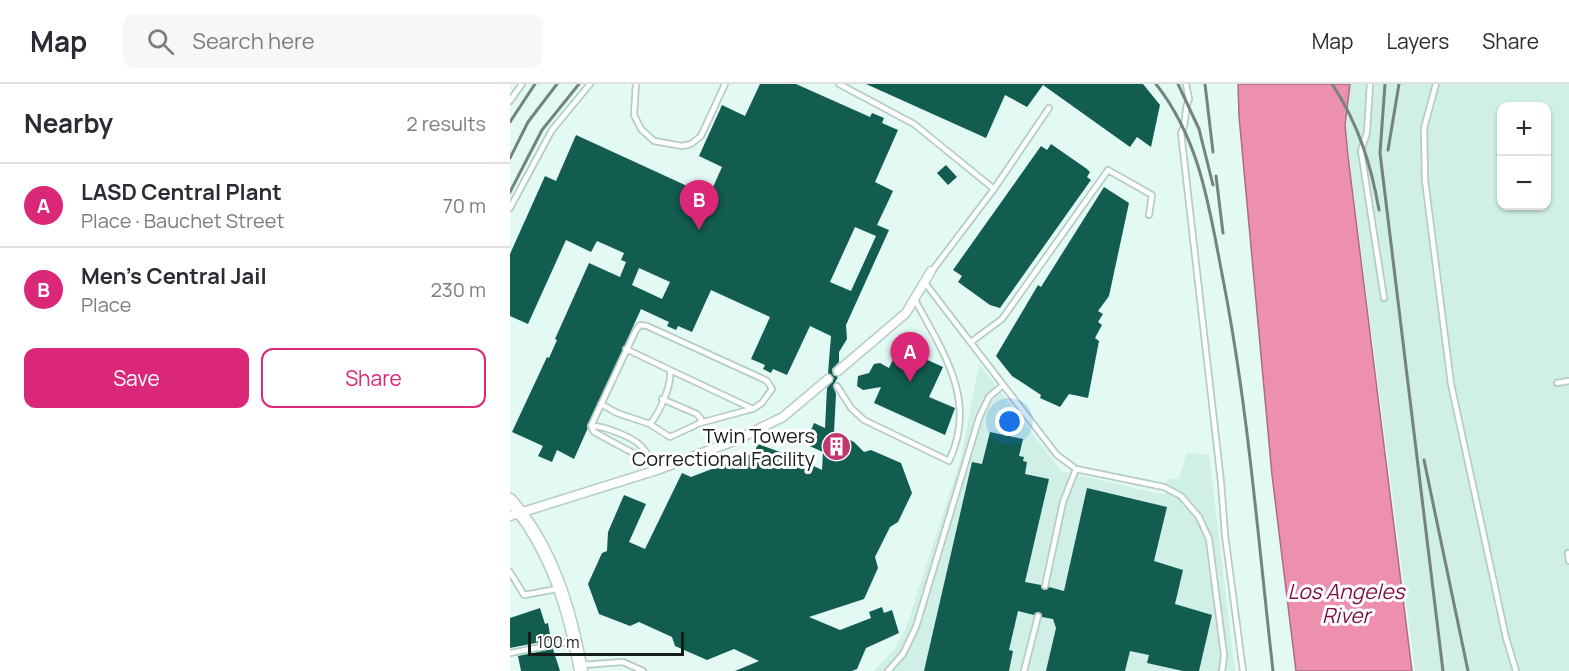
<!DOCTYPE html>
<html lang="en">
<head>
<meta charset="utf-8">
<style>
  body { margin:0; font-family:Manrope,sans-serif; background:#f7f7f7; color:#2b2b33 }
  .controls { position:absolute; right:18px; top:18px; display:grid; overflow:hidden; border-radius:12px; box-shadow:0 2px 4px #0004 }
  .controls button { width:54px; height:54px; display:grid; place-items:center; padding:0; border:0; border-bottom:2px solid #e1e1e2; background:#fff; color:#2b2b33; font:30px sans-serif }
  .scale { position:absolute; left:18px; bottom:15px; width:156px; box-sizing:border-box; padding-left:6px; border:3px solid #151d1b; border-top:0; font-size:16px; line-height:21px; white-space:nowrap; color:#151d1b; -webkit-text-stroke:4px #fff; paint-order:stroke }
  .you { position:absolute; left:500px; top:338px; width:21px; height:21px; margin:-15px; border:4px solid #fff; border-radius:50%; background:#1a73e8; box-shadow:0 0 0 9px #1a73e833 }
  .badge { display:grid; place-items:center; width:39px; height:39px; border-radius:50%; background:#db2777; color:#fff; font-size:20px; font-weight:700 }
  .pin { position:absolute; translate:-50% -50px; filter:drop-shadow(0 2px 3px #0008) }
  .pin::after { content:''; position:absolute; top:32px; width:21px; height:18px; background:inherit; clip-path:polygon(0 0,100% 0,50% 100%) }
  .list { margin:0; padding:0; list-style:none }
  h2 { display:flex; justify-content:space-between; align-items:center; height:78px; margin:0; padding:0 24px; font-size:26px }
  h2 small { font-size:20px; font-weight:400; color:#7c7c81 }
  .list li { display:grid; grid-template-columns:39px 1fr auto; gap:18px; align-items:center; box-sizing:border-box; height:84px; padding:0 24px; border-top:2px solid #e1e1e2 }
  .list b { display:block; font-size:22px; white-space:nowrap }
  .list p { margin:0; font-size:20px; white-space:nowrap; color:#7c7c81 }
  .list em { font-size:20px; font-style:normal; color:#7c7c81 }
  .actions { display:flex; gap:12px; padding:18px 24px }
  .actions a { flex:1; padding:14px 0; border:2px solid #db2777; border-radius:12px; text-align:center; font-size:21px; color:#db2777 }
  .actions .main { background:#db2777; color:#fff }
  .icon { flex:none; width:33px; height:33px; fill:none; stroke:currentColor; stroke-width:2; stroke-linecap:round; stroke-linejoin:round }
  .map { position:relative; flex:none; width:1059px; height:587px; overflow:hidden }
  header { display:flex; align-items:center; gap:36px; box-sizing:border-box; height:84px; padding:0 30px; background:#fff; border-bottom:2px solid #e1e1e2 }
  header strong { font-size:28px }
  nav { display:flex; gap:33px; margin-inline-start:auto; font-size:21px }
  .search { width:420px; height:54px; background:#f7f7f7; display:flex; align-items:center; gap:15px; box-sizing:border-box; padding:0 21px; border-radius:12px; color:#7c7c81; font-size:22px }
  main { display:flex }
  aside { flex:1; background:#fff }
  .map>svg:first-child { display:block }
</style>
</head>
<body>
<header>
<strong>Map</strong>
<div class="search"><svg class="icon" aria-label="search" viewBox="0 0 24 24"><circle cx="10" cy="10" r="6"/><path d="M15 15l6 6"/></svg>Search here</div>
<nav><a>Map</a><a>Layers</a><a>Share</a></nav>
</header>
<main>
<aside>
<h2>Nearby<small>2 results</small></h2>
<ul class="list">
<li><span class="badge">A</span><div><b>LASD Central Plant</b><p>Place · Bauchet Street</p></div><em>70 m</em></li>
<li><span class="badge">B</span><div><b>Men's Central Jail</b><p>Place</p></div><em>230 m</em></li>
</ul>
<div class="actions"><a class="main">Save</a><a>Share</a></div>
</aside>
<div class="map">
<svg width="1059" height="587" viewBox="0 0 1059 587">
  <rect width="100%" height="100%" fill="#e2f9f4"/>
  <path fill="#cfefe7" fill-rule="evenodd" d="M837,0H1059V587H905L836,48ZM992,22H1036V122H992Z
    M469,280L551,387L654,411L657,394L666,396L670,391L677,369L699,371L725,587H364L386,563L396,544L451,375Z"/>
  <path fill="#ed8fae" stroke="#ac6d82" stroke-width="1.5" d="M728,0H840L835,41L838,72L902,587H786L762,391L729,32Z"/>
  <path fill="#125c50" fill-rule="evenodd" d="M250,0H286L360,33L362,29L374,34L372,39L388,46L365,98L383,107L367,141L379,146L336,241L337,255L329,268V278L322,285L323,291L328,293L323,302L326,310L324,348L344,358L354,368L361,366L391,379L402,409L388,438L380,443L365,473L368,484L354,515L299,533L330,546L361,534L359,528L372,523L374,529L382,526L389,549L356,564L347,585L342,587H225L249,577L224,565L197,576L165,562L162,553L129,538L120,542L89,530L78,500L92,469L97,467L98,448L114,411L136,420L119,458L135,465L172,389L181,393L244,369L248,360L281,372L284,365L294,369L291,376L312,386L313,368L295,360L304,339L315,344L317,304L324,294L318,289L321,252L300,242L277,291L263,285L261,289L253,285L255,281L241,275L260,233L201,206L182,248L168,242L166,246L157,242L159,238L131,225L64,375L47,366L42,378L28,372L33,362L2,348L37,273L39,274L47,256L45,255L79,179L110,193L116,178L111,176L114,169L87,157L81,168L56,156L18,240L0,232V170L35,92L46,97L66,51L199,112L212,83L189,72L212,21L235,32ZM345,143L366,152L341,207L320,198ZM129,184L160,198L152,215L122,201Z
    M356,0H633L650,21L641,63L627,53L620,63L533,1L517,23L495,11L476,54Z
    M541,60L577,85L580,88L577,93L581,96L490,224L480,221L448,198L452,192L443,186L531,62L537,66Z
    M436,81L447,93L438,101L427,89Z
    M594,103L619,119L599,212L588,227L593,230L588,238L592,241L585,254L589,257L578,314L559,310L550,323L530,314L531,311L502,292L486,272L528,201L531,203Z
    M389,263L433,283L419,313L445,324L435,351L364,319L371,303L353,306L347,302L348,292L359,289L364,280L370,279L379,284Z
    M480,348L513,355L509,372L514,373L513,377L517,378L515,390L539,395L515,498L531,501L534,506L539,503L554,507L577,404L657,423L644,477L673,486L665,520L702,531L689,587H673L637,579L639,571L620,567L615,587H536L546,544L543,535L532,533L529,528L524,531L508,527L499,566L503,567L499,587H414L462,378L472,380Z
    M30,524L35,540L38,539L41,556L0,564V534Z
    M43,565L50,587H11L8,572Z"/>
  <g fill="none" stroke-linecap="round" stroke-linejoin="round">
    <defs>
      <path id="lane" d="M126,0L124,31L131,45L144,57L172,62L181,60L191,52L215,0
        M329,0L404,40L484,105
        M676,0L679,15C673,26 678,39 671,49L711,398L715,451L733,587
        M860,0L857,48L851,67L874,214
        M926,0L914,44L915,96L941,300L996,554L1006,587
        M0,17L12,0
        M0,124L42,46L80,0
        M422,187L484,105L539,24
        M415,199L547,371L566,385L654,403L671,412L689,433L699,455L714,571L712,587
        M461,258L492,235L598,86L642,111L639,131
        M1047,299L1059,297
        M327,302L341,324L354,336L439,377C468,317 433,268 405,216
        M91,320L107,329L140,340C150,328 162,301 160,286L116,265
        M138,339L160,353L190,339L191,335L187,330L152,315
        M190,339L242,325
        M81,342L126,246L130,241L137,242L249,293L257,297L262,305L252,319L243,325L160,286
        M136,369H123L84,348L81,342C92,341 122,353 130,361C137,367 142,378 147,386
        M1058,469L1059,477
        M0,488L14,511L47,505
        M535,502L553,418L566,385
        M0,569L62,557
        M72,581L113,578L133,587
        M378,587L393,570L406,543L469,334L479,313L493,301
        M514,587L528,532"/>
      <path id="street" d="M328,287L396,229L421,187
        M0,432L147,386L224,357L273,333L318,295"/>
      <path id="secondary" d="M0,416C42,464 60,526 71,587"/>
    </defs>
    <use href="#lane" stroke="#b6ccc7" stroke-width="8"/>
    <use href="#street" stroke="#b6ccc7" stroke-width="11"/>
    <use href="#secondary" stroke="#b6ccc7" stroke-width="15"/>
    <use href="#lane" stroke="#fff" stroke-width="4.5"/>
    <use href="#street" stroke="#fff" stroke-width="8"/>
    <use href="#secondary" stroke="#fff" stroke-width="12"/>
    <path stroke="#74837f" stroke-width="3" d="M646,0C690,56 699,122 712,190C738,321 748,455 763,587
      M668,0L689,45L703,101
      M695,0L703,68
      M822,0C848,39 861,80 869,126
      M875,0L870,69L933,587
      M0,38L25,0
      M878,66L889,0
      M0,74L18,38L47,0
      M706,92L713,149
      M0,108L32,46L69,0
      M914,376L958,587"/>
  </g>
  <defs>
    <symbol id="building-disc" viewBox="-11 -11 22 22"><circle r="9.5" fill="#c13771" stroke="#fff"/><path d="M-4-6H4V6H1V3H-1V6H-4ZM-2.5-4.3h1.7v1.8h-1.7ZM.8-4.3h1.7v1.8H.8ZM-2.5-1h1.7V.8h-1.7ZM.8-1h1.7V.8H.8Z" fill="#fff"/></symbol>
  </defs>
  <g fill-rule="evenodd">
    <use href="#building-disc" x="310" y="346" width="33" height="33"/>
  </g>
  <g text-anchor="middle" stroke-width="6" stroke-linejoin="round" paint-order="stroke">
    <g font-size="20" fill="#151d1b" stroke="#fff" text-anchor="end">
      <text x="305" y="359">Twin Towers<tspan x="305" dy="23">Correctional Facility</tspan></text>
    </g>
    <g font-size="21" font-style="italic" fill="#7f0f44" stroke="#fff">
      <text x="836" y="515">Los Angeles<tspan x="836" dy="24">River</tspan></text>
    </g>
  </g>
</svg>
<div class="controls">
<button>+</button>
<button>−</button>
</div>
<div class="scale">100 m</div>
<div class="you"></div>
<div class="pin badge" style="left:400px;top:298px">A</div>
<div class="pin badge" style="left:189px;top:146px">B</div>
</div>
</main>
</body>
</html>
